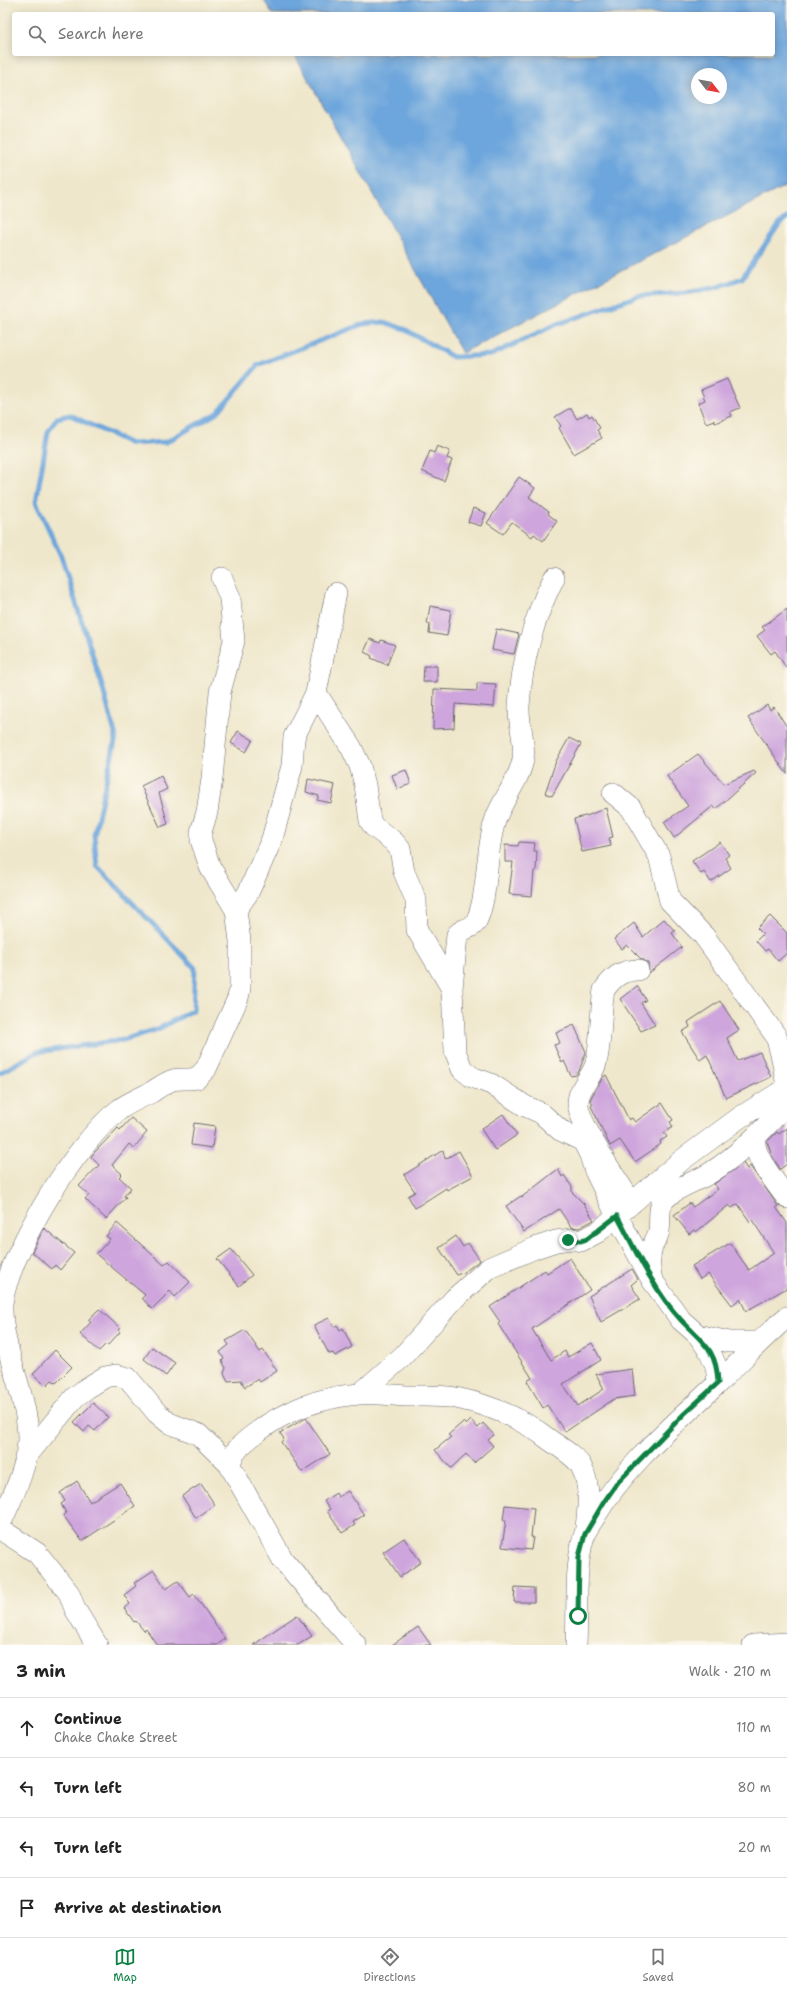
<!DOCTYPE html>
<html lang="en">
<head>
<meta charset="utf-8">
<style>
  body { margin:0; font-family:"Shantell Sans",sans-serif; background:#f6f6f6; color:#222 }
  .compass { position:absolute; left:691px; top:68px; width:36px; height:36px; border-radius:50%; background:#fff; box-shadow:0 2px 10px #0003; rotate:121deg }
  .stop { position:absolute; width:12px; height:12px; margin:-9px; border:3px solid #0b8043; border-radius:50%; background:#fff }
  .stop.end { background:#0b8043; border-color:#fff; box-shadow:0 1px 4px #0008 }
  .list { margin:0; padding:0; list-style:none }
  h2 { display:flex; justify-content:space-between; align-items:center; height:52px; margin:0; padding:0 16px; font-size:17px }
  h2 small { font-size:13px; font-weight:400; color:#767676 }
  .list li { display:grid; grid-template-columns:26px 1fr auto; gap:12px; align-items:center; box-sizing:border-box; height:60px; padding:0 16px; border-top:1px solid #e0e0e0 }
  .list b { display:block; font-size:15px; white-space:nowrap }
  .list p { margin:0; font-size:13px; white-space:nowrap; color:#767676 }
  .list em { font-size:13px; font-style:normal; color:#767676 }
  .icon { flex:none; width:22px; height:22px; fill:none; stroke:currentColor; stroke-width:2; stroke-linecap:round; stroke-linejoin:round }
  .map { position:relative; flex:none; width:787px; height:1645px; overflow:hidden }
  .search { position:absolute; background:#fff; box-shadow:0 2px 10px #0003; left:12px; right:12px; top:12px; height:44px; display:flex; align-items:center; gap:10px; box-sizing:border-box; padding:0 14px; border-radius:4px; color:#767676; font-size:15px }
  .sheet { height:292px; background:#fff }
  nav { display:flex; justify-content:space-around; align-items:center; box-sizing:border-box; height:56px; border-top:1px solid #e0e0e0; background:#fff; font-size:11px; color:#767676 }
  nav a { display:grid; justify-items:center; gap:2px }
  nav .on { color:#0b8043 }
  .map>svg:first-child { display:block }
</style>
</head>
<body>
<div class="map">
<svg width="787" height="1645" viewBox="0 0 787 1645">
  <rect width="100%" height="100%" fill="#fbf7ec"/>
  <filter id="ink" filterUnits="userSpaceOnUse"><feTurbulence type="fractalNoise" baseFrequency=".025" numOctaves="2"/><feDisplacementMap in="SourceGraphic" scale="8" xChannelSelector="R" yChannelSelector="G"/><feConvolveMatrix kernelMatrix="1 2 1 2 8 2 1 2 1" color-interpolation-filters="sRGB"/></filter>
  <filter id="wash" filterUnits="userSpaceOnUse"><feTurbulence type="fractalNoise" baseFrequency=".012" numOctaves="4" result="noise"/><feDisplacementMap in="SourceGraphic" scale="16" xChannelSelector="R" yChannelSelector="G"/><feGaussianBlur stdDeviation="0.9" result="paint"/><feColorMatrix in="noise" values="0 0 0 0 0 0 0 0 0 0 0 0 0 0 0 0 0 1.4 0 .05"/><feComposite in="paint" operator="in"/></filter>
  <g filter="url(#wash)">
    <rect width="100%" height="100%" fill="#efe7cb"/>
    <path fill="#6da6dc" stroke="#48648c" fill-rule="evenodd" d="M264,0H787V185L462,353L294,54H773V14H272ZM697,74H721V98H697Z"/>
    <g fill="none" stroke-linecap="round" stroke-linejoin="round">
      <path stroke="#6da6dc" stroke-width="5" d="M0,1073L37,1052L123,1040L158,1029L193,1010L195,968L97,866L94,835L116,737L101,682L61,556L36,502L48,432L57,418L70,415L131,444L166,442L217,413L258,365L363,324L384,322L404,329L453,357L491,355L555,325L638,296L686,293L718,287L742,278L780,223L787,218"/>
    </g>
    <g id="blocks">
      <path fill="#cea5dd" d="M727,379L740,408L730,412L732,416L715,423L714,420L706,423L698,403L705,400L701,390Z
        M568,409H571L577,419L587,413L589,417L592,415L600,428L597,430L602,438L574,454L559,428L561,426L555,417Z
        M437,446L450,451L447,458L452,460L444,481L422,471L430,451L434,453Z
        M519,477L535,488L529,497L549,512L548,514L557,521L543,541L534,534L532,537L512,522L503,534L487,523Z
        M473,508L486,513L481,526L468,522Z
        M430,606L451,610L447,636L429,633L430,624H427Z
        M787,609V669L775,651L771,654L757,636L765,630L762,627Z
        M496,629L519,634L514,654L492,650Z
        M370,639L380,643L381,640L395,645L387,665L371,658L372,656L364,652Z
        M424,666H437V682H423Z
        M477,683L496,684L494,707L455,704L454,728L433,729L434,689L477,691Z
        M767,705L770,710L774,707L787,727V774L748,718Z
        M238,731L253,740L246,752L231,743Z
        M569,738L581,744L552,796L545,793L556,761Z
        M698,754L724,784L754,771L756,773L716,809L713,806L674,838L664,822L688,806L667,776Z
        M406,770L411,784L397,789L392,775Z
        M161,776L167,789L159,793L168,824L160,827L141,786Z
        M308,779L335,785L331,803L317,800L319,796L306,792Z
        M606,808L613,837L609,838L611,846L582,852L574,819L589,815Z
        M519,842L535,843L534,851H537L536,871H534L532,896L509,894L513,862H505V845L518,846Z
        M720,842L729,855L725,858L731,868L711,882L704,872L701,874L692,861Z
        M770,916L787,933V953L778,961L768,949L765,951L756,941L763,934L757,928Z
        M664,919L675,931L672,933L682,947L649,973L648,963L640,958L627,945L622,949L614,939L634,923L643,937Z
        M637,986L646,1000L641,1003L655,1025L641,1031L620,999Z
        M720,1001L739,1030L727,1038L738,1061L760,1052L771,1077L726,1098L707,1055L700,1060L682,1032L690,1027L688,1022Z
        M574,1025L586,1052L579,1071L576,1075L571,1076L564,1061L562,1063L554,1045L560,1043L556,1033Z
        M606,1075L629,1120L632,1118L635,1122L662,1103L673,1120L670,1122L673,1127L664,1133L667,1137L660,1141L661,1144L635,1162L620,1140L610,1146L591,1106L593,1104L590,1100L592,1096L603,1077Z
        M503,1114L517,1135L495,1150L481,1129Z
        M131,1118L147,1132L134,1148L129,1144L112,1165L122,1174L119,1177L131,1188L124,1196L126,1197L106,1219L85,1199L89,1195L79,1186L99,1165L91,1157L94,1153L118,1128L120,1130Z
        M194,1123L215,1126L212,1148L191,1145Z
        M787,1128V1164L780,1169L772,1156L767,1142L777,1132L779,1134Z
        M443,1150L445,1159L459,1151L473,1176L447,1190L446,1188L415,1208L408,1196L415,1192L404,1175Z
        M743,1163L747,1169L750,1166L778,1206L776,1207L787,1223V1288L746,1311L740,1299L732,1305L708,1274L700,1279L692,1266L730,1243L749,1270L774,1253L752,1220L750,1222L738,1204L732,1208L729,1205L696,1232L694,1230L689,1234L674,1215L690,1203L693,1207L718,1189L714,1184Z
        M558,1169L562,1177L564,1175L572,1187V1192L584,1204L594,1220L579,1228L571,1227L559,1209L524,1232L506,1206L521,1196L522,1197Z
        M117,1223L164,1265L169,1261L190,1282L175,1297L170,1291L152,1309L142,1298L145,1295L96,1254L110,1239L106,1236Z
        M44,1228L74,1253L60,1270L55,1265L52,1269L32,1252Z
        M456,1236L463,1247L468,1243L480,1260L462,1274L461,1273L457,1275L439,1248Z
        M231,1249L252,1275L239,1286L217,1259Z
        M570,1258L590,1290L532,1329L551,1360L565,1351L568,1357L592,1343L601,1360L563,1384L578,1406L604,1389L596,1374L632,1369L635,1396L614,1399L565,1432L547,1405L543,1408L527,1381L532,1378L498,1324L500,1322L490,1307L545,1270L547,1273Z
        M632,1269L638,1279L631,1285L640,1299L601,1322L589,1296Z
        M99,1309L120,1328L118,1330L120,1332L108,1345L106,1344L99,1351L80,1334L91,1322L88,1320Z
        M329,1318L334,1327L337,1325L340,1330L343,1328L352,1347L335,1356L333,1353L329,1354L314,1325Z
        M245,1330L260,1352L263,1350L277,1371L260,1382L258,1379L245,1387L241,1380L228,1381L224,1373L226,1368L222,1361L224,1359L220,1352L229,1345L226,1341Z
        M152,1347L175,1363L166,1376L144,1359Z
        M55,1350L72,1367L56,1383L52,1380L46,1386L33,1374Z
        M93,1403L108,1417L95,1431L89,1426L84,1432L74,1422Z
        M306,1418L330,1454L302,1472L281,1442L284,1439L280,1433Z
        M471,1420L478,1428L483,1423L494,1435L488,1440L493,1446L474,1463L466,1454L451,1468L435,1450L451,1437L448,1435L463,1422L466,1425Z
        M77,1481L90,1502L120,1483L135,1506L82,1541L63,1515L66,1513L61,1504L65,1501L60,1493Z
        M201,1484L215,1505L196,1518L182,1496Z
        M348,1491L364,1515L353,1522L355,1525L342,1533L327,1511L330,1509L324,1501L336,1493L338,1497Z
        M505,1505L534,1508L531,1537H533L531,1550L502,1547L506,1520H503Z
        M404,1538L421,1562L400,1577L383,1552Z
        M154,1570L166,1589L178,1581L190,1597L194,1594L225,1639L217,1645H157L146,1629L144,1631L136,1621L134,1622L124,1608L130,1604L124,1595L136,1586L134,1583Z
        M515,1587L534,1588V1602H514Z
        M297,1615L312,1636L298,1645H253Z
        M418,1627L431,1645H392Z"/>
    </g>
  </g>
  <g filter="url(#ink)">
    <use href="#blocks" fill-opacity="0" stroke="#6a676d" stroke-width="1"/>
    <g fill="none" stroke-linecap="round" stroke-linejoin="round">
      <defs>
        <path id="minor" d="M336,593L316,693L351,747L360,766L365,785L370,821L374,827L393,841L400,849L404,872L416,900L417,930L452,989L455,1051L462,1069L472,1077L491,1084L525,1106L541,1113L560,1130L583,1141L590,1155L595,1171L617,1216L652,1280L681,1320L698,1335L710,1352L716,1366L718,1383
          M613,793L631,808L659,856L670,901L704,936L776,1036L782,1058L787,1086
          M236,910L248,893L272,839L292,766L294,737L316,693
          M452,989L457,935C461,928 471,930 476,922C489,896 485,848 496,818C503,799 519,780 523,760C526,742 518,724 519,706C522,661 533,619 554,578
          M755,1139C752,1156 777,1184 787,1198
          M632,1203C620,1185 576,1120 578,1101C579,1087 593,1076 596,1063C602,1039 600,1013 604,990C613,977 622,970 638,970
          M651,1278C650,1267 648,1258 652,1247C654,1242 658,1237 659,1231C661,1220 657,1207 665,1199C677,1186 696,1182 710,1173C740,1154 763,1130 787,1104
          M698,1335L729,1342H758
          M360,1394L402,1357L455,1298L489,1268L535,1248L556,1241L572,1239L581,1241L598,1232L682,1160L739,1118L787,1088
          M25,1458L75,1397L87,1388L105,1377L116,1375L128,1378L157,1413L169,1423L198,1434L229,1464L283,1560L356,1645
          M229,1464C235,1449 244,1442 256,1433C285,1410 322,1397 359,1394C375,1393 392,1395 408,1396C423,1396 440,1395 456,1398C491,1405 523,1419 551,1441C561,1448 575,1456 581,1466C592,1487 588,1513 585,1535
          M0,1525C11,1499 28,1468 28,1439C28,1393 0,1349 2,1303C10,1250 77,1141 120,1109C130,1102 142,1097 152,1092C158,1088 166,1082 173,1080C180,1078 189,1080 197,1078L206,1069L238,998L240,988V941L236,910L210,867L201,840V832L207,812L212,779L220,692L234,641L230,598L222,578
          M0,1529L37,1553L69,1593L75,1609L97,1645
          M576,1645C578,1610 574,1569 584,1536C586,1529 592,1522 596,1515C625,1466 676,1423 717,1384C741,1361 762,1338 787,1317
          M753,1645L787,1643"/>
      </defs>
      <use href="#minor" stroke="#6a676d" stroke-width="22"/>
      <use href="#minor" stroke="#fff" stroke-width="21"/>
    </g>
  </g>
  <g fill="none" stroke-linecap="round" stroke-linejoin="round" filter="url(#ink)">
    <path stroke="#0b8043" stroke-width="5" d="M568,1240L581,1241L587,1239L617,1216C629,1237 639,1260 652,1280C660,1294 670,1308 681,1320C702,1342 717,1349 718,1383L684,1414L618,1482L604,1502L585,1534L579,1557L578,1616"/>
  </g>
</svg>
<svg class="compass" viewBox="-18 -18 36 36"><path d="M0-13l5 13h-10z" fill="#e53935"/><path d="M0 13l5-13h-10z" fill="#767676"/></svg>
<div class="stop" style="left:578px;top:1616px"></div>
<div class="stop end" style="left:568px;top:1240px"></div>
<div class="search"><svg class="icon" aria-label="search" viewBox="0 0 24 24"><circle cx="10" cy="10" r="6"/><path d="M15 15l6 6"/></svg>Search here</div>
</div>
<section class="sheet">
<h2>3 min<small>Walk · 210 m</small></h2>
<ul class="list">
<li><svg class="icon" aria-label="ahead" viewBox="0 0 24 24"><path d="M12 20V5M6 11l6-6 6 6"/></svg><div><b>Continue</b><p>Chake Chake Street</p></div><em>110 m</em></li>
<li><svg class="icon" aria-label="left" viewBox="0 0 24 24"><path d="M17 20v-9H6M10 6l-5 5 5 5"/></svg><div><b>Turn left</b></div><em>80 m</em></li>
<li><svg class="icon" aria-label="left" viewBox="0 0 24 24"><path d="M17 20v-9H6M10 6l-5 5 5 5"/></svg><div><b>Turn left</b></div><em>20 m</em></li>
<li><svg class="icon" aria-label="arrive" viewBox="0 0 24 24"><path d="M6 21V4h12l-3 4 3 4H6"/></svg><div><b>Arrive at destination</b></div></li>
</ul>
</section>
<nav>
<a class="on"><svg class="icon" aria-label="map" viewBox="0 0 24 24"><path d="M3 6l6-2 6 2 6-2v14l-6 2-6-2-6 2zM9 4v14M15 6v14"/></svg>Map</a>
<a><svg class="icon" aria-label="directions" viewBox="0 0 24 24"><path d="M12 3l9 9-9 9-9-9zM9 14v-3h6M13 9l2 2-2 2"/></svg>Directions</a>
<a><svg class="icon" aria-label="saved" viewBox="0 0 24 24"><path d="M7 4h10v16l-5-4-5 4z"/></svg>Saved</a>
</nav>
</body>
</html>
